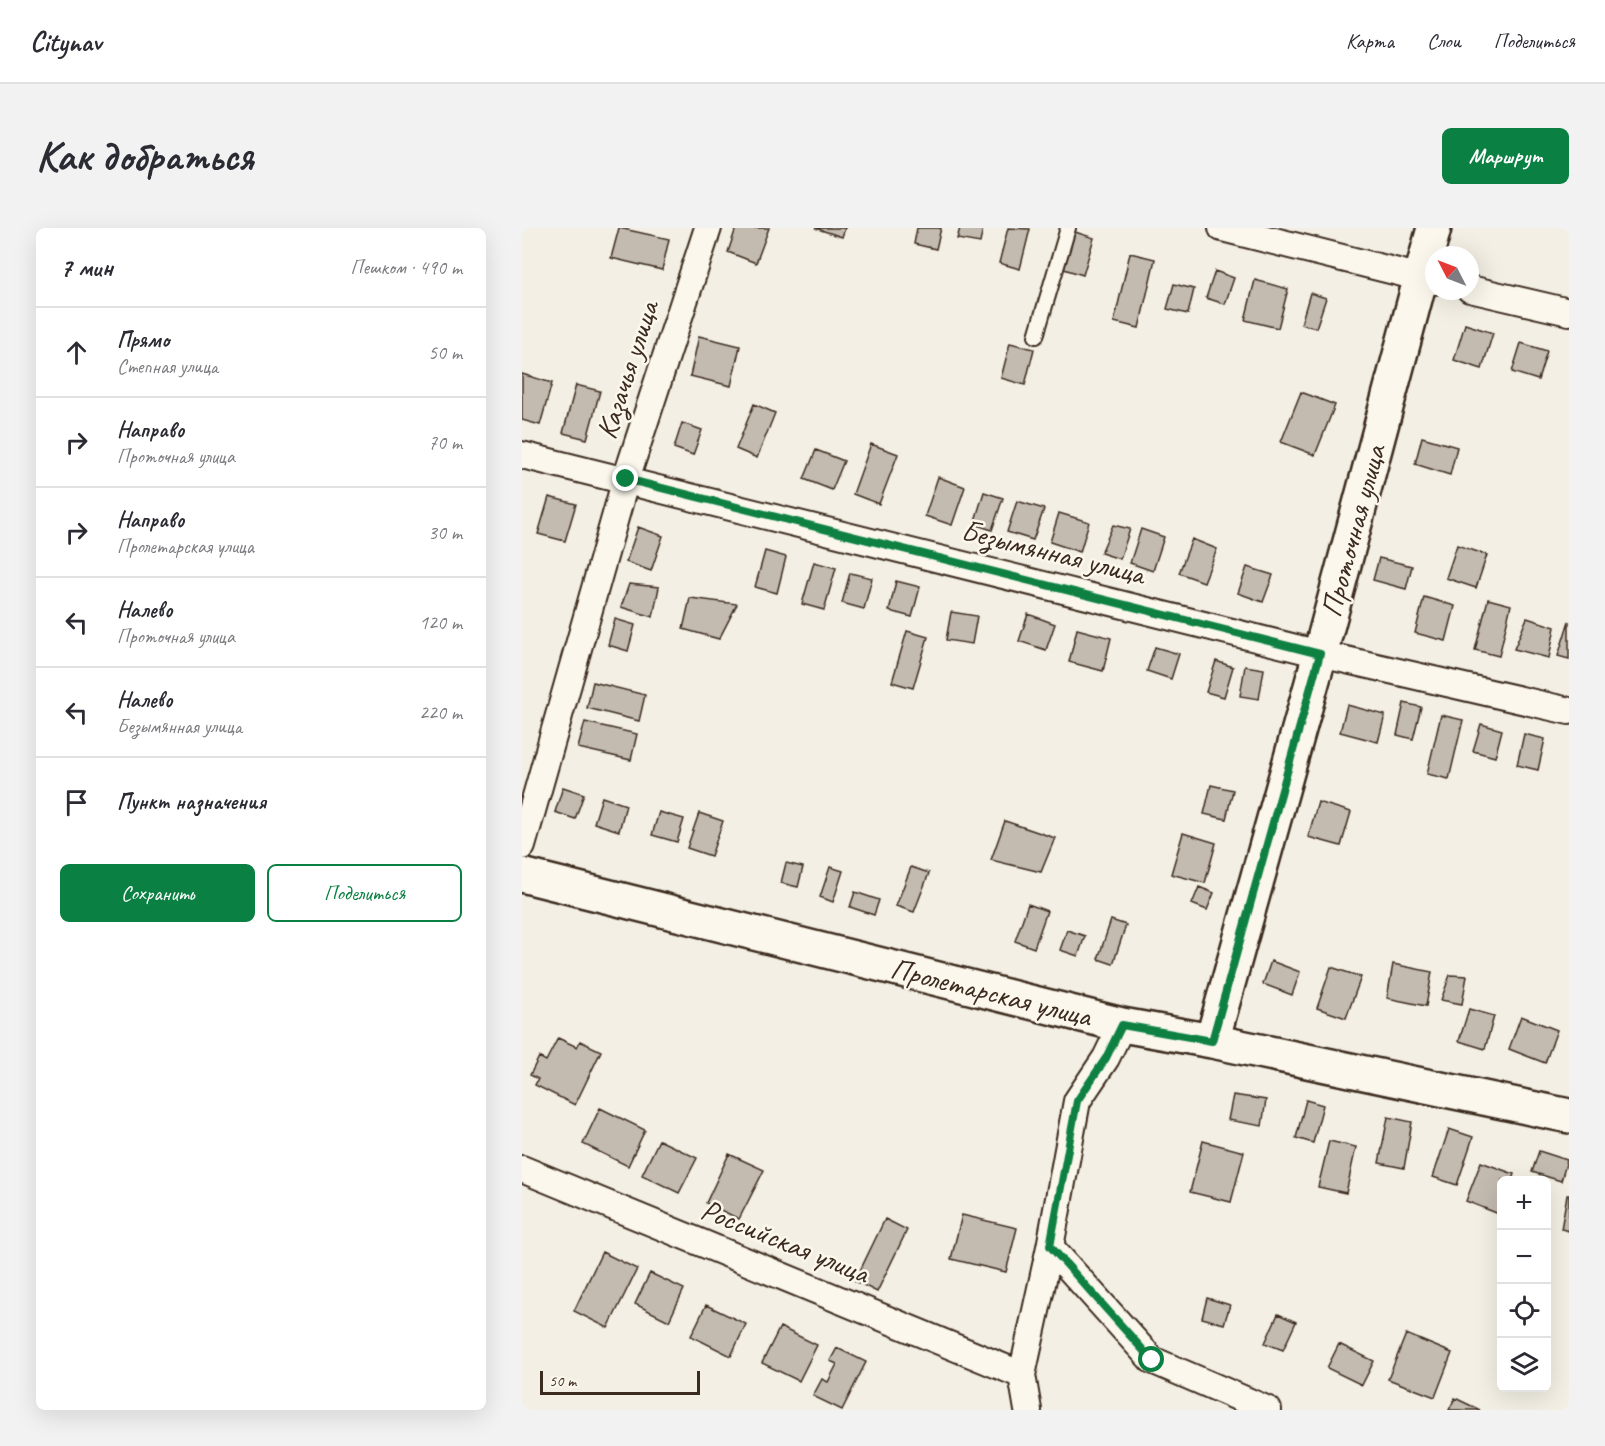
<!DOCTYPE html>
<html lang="ru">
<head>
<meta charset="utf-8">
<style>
  body { margin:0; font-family:Caveat,sans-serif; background:#f2f2f3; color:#2b2b33 }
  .controls { position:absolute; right:18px; bottom:18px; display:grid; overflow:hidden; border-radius:9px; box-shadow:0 6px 24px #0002 }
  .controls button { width:54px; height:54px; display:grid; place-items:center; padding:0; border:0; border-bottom:2px solid #e1e1e2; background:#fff; color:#2b2b33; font:30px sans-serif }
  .compass { position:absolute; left:903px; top:18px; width:54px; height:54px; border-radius:50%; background:#fff; box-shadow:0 6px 24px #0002; rotate:312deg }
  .scale { position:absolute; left:18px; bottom:15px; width:160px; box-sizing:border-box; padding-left:6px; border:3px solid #3b2a1e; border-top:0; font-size:16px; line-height:21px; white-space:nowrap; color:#3b2a1e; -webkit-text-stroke:4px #fbf7ec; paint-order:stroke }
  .stop { position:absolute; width:18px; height:18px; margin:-14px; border:4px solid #0b8043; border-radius:50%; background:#fff }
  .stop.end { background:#0b8043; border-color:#fff; box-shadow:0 2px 6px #0008 }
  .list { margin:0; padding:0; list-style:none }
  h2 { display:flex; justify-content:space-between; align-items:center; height:78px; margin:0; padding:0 24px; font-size:26px }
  h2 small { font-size:20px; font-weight:400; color:#7c7c81 }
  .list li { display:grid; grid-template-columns:39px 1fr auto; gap:18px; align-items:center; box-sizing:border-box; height:90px; padding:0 24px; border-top:2px solid #e1e1e2 }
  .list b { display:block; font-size:22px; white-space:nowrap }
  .list p { margin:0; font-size:20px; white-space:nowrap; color:#7c7c81 }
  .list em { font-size:20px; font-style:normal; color:#7c7c81 }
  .actions { display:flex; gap:12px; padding:18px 24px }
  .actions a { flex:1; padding:14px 0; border:2px solid #0b8043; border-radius:9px; text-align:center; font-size:21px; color:#0b8043 }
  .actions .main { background:#0b8043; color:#fff }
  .icon { flex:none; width:33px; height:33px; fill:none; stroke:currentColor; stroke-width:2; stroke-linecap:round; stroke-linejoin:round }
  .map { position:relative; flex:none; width:1047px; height:1182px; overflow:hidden; border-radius:9px }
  header { display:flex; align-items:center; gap:36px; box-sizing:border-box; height:84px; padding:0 30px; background:#fff; border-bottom:2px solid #e1e1e2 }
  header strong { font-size:28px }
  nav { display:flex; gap:33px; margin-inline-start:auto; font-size:21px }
  .intro { display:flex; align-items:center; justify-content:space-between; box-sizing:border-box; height:144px; padding:0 36px }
  h1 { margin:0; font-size:42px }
  .button { padding:15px 27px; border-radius:9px; background:#0b8043; color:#fff; font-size:21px; font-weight:700 }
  main { display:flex; gap:36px; padding:0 36px }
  aside { flex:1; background:#fff; border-radius:9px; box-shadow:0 6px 24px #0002 }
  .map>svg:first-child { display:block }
</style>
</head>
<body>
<header>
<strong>Citynav</strong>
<nav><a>Карта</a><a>Слои</a><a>Поделиться</a></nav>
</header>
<div class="intro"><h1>Как добраться</h1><a class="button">Маршрут</a></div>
<main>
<aside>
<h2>7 мин<small>Пешком · 490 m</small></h2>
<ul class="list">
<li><svg class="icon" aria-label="ahead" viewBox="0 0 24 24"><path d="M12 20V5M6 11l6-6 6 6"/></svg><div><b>Прямо</b><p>Степная улица</p></div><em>50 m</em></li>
<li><svg class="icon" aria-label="right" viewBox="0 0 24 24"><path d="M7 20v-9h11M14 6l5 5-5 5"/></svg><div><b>Направо</b><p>Проточная улица</p></div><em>70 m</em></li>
<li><svg class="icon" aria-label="right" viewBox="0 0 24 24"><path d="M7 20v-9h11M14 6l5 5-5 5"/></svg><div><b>Направо</b><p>Пролетарская улица</p></div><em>30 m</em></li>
<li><svg class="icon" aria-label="left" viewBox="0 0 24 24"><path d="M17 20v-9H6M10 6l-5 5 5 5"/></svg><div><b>Налево</b><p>Проточная улица</p></div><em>120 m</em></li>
<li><svg class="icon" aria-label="left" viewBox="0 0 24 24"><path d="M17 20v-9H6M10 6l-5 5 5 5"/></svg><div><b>Налево</b><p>Безымянная улица</p></div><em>220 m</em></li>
<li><svg class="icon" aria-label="arrive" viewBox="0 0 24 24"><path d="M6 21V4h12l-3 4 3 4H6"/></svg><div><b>Пункт назначения</b></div></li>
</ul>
<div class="actions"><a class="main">Сохранить</a><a>Поделиться</a></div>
</aside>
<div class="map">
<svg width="1047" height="1182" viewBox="0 0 1047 1182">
  <rect width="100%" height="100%" fill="#f3efe4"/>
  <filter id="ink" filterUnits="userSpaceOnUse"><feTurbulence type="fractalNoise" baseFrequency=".0167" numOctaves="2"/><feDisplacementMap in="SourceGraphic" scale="12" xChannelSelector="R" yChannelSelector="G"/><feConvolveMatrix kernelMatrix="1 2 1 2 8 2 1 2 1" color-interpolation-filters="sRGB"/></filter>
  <g filter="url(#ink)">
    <path fill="#c3bbb0" stroke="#3b2a1e" stroke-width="1.5" d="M97,0L147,11L140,42L89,30Z
      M214,0H247L234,35L206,24Z
      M293,0H323L320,9Z
      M395,0H419L414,21L392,16Z
      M438,0H461L458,15L435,11Z
      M486,0L508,1L498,41L477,35Z
      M553,4L572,10L561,47L542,41Z
      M608,25L633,31L617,100L592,94Z
      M693,43L712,50L703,76L684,70Z
      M733,52L766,61L756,100L723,92Z
      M652,56L672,61L666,86L645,81Z
      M788,65L804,70L794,100L779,96Z
      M943,96L971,105L960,141L932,132Z
      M177,108L218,118L209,158L168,148Z
      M488,115L512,121L503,157L479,150Z
      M999,115L1025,123L1016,152L990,144Z
      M0,146L30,155L18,197L0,192Z
      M54,157L78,163L65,211L41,205Z
      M779,164L813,177L793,227L759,214Z
      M232,176L253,185L235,230L214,221Z
      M160,195L180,202L171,227L152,220Z
      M900,209L935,219L928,247L893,236Z
      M349,216L376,226L357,276L331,266Z
      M294,222L322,233L310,262L282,251Z
      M416,249L443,259L430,297L403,288Z
      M462,264L481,270L470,302L452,296Z
      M27,269L54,276L43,313L16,306Z
      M495,273L522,281L511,312L485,304Z
      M537,285L567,294L558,324L528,314Z
      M591,297L608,301L598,331L579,325Z
      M116,299L141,308L129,343L104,334Z
      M619,301L642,309L631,343L608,335Z
      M670,311L695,321L682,354L657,345Z
      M935,317L965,327L954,360L924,350Z
      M243,323L264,329L255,365L233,359Z
      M857,330L890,338L884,361L851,352Z
      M292,334L314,340L302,382L280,376Z
      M725,339L751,347L741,374L716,365Z
      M328,345L350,350L342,381L320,375Z
      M374,353L398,359L390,389L367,383Z
      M107,356L137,359L131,389L99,379Z
      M902,369L933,378L924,413L893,405Z
      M168,370L215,376L197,411L161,401Z
      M966,371L989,377L977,428L953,422Z
      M429,384L455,388L450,416L424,412Z
      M506,386L533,396L524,422L497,413Z
      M1005,390L1033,399L1027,430L992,421Z
      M93,391L113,397L106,423L86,417Z
      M1047,393V431L1036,428Z
      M555,401L589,410L581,443L547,434Z
      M385,403L406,409L391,460L370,454Z
      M633,419L657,426L649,451L625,443Z
      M694,433L711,439L702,469L684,464Z
      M723,438L742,441L737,471L718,468Z
      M71,454L123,467L117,493L65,480Z
      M882,475L899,479L891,511L875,507Z
      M825,477L863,487L856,514L818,504Z
      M919,487L941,492L927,551L905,546Z
      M63,494L115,506L109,532L56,520Z
      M959,496L980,502L973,529L951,523Z
      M1002,506L1023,511L1016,542L995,537Z
      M689,557L711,562L704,591L682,586Z
      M41,559L62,566L53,591L33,584Z
      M80,569L104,577L97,603L72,595Z
      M796,574L829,584L819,618L786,609Z
      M137,584L162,591L155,614L130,607Z
      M177,585L201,593L189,628L165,620Z
      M483,593L533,610L519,644L469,632Z
      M661,605L694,615L683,655L649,646Z
      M264,635L281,639L276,659L259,655Z
      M308,639L321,643L311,674L298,669Z
      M389,639L407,645L392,684L374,678Z
      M677,659L692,665L685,682L670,676Z
      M333,664L357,672L352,687L328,679Z
      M506,676L525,683L512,720L493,713Z
      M589,692L604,697L591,736L576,731Z
      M545,702L563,708L556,728L538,722Z
      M749,733L778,744L770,767L741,756Z
      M871,736L910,744L904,778L865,770Z
      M809,739L839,749L824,790L795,780Z
      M928,747L945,748L940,776L919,772Z
      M947,781L972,788L963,821L937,813Z
      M999,788L1035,802L1023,835L987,821Z
      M36,810L55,819L58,813L79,823L53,877L13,857L16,851L8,847L17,829L24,833Z
      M711,867L744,872L740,898L706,892Z
      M784,872L801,877L791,915L774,910Z
      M78,880L123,902L106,938L61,916Z
      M866,889L890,894L882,940L857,935Z
      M927,901L951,909L935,957L911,949Z
      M137,912L175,930L157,965L120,947Z
      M681,913L722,924L709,974L668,964Z
      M807,913L834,919L824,965L796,959Z
      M1017,923L1045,932L1039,953L1010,944Z
      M207,926L242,942L217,991L184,975Z
      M959,934L992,946L990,952H980V978L977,986L944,973Z
      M1045,967H1047V1003L1039,1001Z
      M440,987L495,1000L484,1044L429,1031Z
      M363,991L385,1002L355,1064L333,1053Z
      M80,1024L115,1041L86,1100L52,1083Z
      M128,1045L162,1061L147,1093L113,1076Z
      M685,1070L708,1077L702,1096L680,1090Z
      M184,1077L224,1096L209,1128L169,1108Z
      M756,1086L774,1094L761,1122L743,1115Z
      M258,1099L295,1117L277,1153L240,1135Z
      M884,1106L930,1125L913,1169L866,1151Z
      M817,1116L852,1133L840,1157L805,1140Z
      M315,1120L344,1134L320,1182L291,1168L300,1151L306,1154L315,1136L308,1133Z
      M933,1170L958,1182H927Z"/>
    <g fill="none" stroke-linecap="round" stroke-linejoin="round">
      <defs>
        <path id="lane" d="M514,108L546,0"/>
        <path id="street" d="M700,0L912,53
          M948,61L1047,84
          M0,227L798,426L1047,483
          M0,618L104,251L186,0
          M0,941L500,1147
          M528,1019L630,1132L746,1182
          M506,1182L500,1147L528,1019L555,873L584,830L600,797"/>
        <path id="secondary" d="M0,647L600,797L690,813L1047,888
          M690,813L798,426L912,0"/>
      </defs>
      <use href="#lane" stroke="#3b2a1e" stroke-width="18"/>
      <use href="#street" stroke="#3b2a1e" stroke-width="30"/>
      <use href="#secondary" stroke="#3b2a1e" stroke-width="38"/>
      <use href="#lane" stroke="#fbf7ec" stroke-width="14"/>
      <use href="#street" stroke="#fbf7ec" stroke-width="26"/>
      <use href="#secondary" stroke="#fbf7ec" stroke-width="33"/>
    </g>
  </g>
  <g fill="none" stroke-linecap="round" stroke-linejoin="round" filter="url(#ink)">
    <path stroke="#0b8043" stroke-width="8" d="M104,251L798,426L690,813L600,797L584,830L555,873L528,1018L630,1132"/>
  </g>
  <g text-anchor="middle" stroke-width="5" stroke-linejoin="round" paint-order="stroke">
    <g font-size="30" fill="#3b2a1e" stroke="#fbf7ec">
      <text transform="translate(105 142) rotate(-72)" y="10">Казачья улица</text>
      <text transform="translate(831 303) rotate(-75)" y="10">Проточная улица</text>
      <text transform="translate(531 324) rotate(14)" y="10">Безымянная улица</text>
      <text transform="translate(469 764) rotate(14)" y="10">Пролетарская улица</text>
      <text transform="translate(263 1013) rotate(22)" y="10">Российская улица</text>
    </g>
  </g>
</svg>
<div class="controls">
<button>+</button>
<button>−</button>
<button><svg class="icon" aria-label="locate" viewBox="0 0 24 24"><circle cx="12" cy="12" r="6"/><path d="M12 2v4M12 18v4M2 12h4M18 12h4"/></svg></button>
<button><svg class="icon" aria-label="layers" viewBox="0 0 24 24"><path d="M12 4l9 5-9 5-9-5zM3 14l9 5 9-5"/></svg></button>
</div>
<svg class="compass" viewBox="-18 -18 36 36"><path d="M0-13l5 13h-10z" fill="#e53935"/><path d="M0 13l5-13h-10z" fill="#7c7c81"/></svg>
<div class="scale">50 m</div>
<div class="stop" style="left:630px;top:1132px"></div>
<div class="stop end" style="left:104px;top:251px"></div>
</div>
</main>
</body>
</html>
